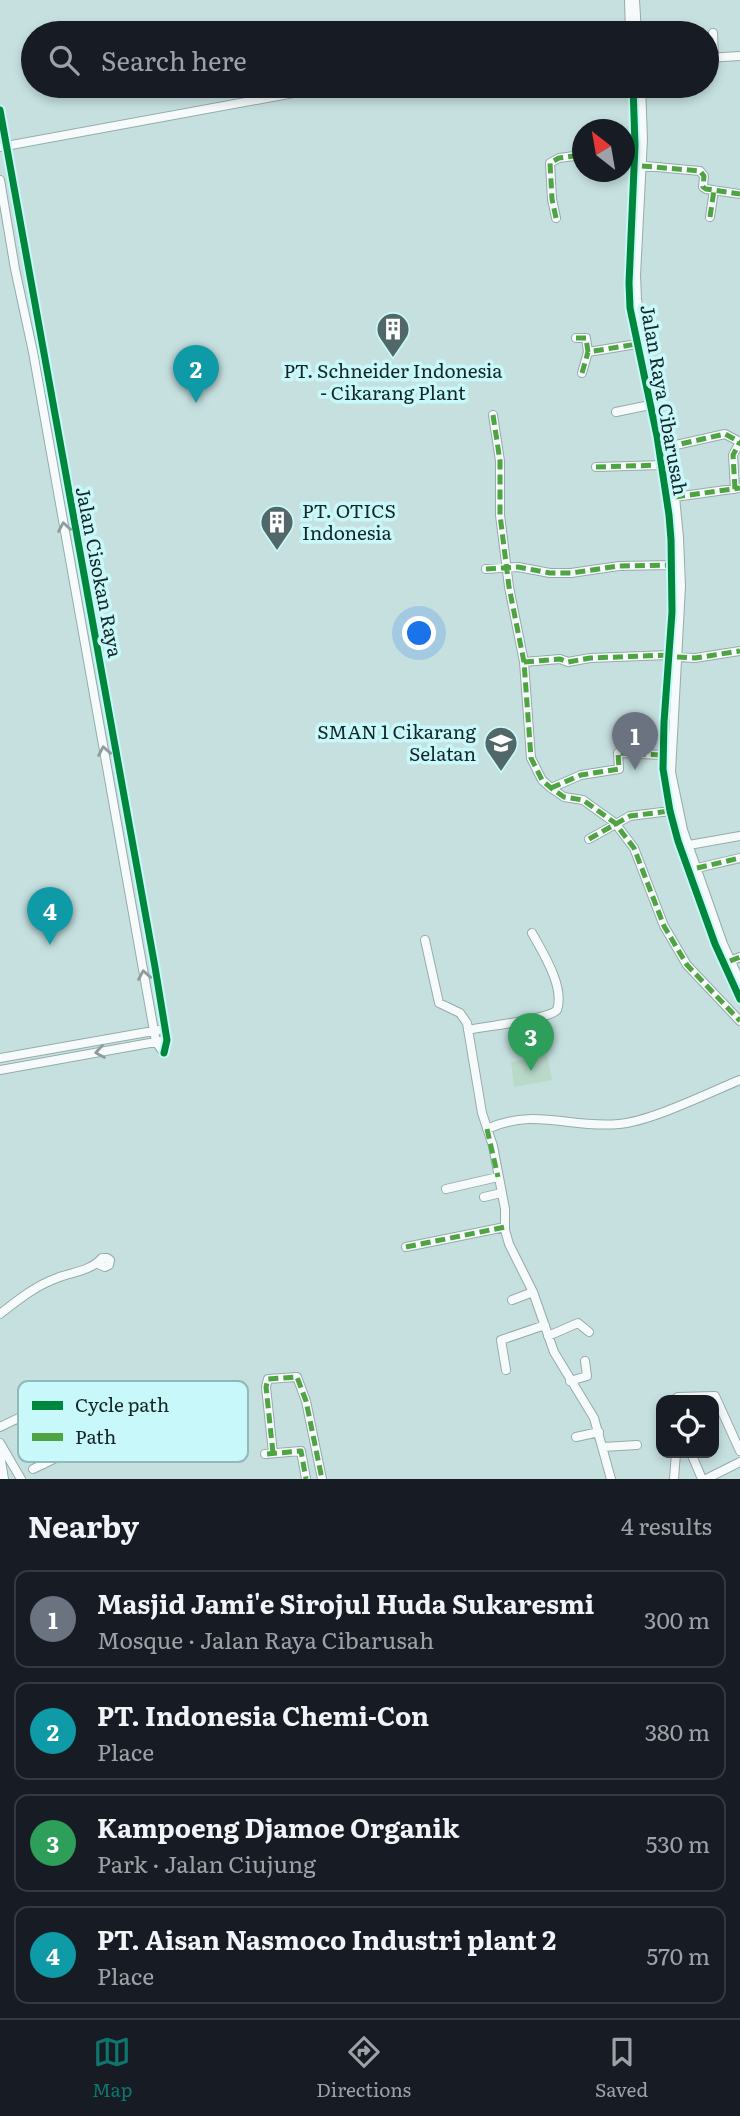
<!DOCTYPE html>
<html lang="en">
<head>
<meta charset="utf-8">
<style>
  body { margin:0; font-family:Literata,serif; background:#20242c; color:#f1f3f6 }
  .controls { position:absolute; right:21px; bottom:21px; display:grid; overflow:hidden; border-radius:14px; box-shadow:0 4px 10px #0003 }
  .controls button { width:63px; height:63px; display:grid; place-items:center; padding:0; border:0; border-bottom:2px solid #363941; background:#171b24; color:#f1f3f6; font:35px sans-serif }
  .compass { position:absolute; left:572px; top:119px; width:63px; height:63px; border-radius:50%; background:#171b24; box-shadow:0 4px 10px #0003; rotate:329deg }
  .you { position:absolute; left:420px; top:634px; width:24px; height:24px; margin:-18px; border:5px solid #fff; border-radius:50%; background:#1a73e8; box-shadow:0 0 0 10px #1a73e833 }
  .badge { display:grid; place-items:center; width:46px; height:46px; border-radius:50%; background:#0f766e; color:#fff; font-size:23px; font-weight:700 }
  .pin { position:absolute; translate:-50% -58px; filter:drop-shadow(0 2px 4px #0008) }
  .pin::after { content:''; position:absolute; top:37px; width:24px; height:21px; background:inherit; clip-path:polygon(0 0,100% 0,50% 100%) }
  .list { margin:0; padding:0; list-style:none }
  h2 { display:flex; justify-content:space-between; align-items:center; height:91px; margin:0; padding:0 28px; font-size:30px }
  h2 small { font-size:23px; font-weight:400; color:#9ea1a6 }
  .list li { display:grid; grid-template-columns:46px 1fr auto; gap:21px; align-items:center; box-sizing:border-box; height:98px; margin:0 14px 14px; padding:0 14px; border:2px solid #363941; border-radius:14px }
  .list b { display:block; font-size:26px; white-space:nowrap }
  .list p { margin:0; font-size:23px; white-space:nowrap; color:#9ea1a6 }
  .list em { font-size:23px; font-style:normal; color:#9ea1a6 }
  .icon { flex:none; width:38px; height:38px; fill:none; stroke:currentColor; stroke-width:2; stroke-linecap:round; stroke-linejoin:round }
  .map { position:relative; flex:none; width:740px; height:1479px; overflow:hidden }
  .search { position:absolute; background:#171b24; box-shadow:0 4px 10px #0003; left:21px; right:21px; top:21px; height:77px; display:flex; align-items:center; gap:18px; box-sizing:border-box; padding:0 24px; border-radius:38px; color:#9ea1a6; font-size:26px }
  .sheet { height:539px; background:#171b24 }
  nav { display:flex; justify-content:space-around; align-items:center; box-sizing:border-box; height:98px; border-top:2px solid #363941; background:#171b24; font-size:19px; color:#9ea1a6 }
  nav a { display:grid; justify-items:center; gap:4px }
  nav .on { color:#0f766e }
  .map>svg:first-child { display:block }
</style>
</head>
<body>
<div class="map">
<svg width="740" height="1479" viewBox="0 0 740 1479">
  <rect width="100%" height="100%" fill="#c6e0e0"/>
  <path fill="#b9d9c9" d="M547,1055L552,1080L514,1087L511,1062Z"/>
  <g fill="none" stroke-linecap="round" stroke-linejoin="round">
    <defs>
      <path id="minor" d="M629,0L630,33
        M635,0L637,33
        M713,33L714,57
        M707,58L740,56
        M633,86L635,145L629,283L630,308L657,436L669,515L671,540L672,612L664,722L663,769L670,811L678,841L715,944L740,999
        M641,86L643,139L636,275L637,299L643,342L667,447L675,497L679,538L681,586L671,772L683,830L723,944L740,981
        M599,91L633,87
        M0,110L155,967L167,1040L164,1053
        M0,147L332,86
        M624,164L700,171L704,176L703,187L706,189L740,194
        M0,180L15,269L33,352L154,1031L156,1042L164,1053
        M710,217L714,190
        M556,218L552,199L550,163L559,158L582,155
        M576,338H586L588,352L637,344
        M582,373L588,352
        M616,412L650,405
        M493,415L500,461V515L509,587L524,662L531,758L542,780L551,788L564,797L583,800L615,823L634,848L664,926L687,965L740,1021
        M667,447L725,434L740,442
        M596,467L662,465
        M735,489L733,455L740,442
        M675,497L740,488
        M486,569L518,567L550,573H571L619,566L672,565
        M677,657L695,658L740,651
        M524,662L560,659L568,662L590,658L669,655
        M551,788L581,775L619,769L618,753L663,755
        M589,839L630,816L670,811
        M689,845L740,836
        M697,868L740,858
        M425,940L439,1003L460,1013L467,1023L482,1113L493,1146L505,1209V1230L509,1244L533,1292L554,1352L594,1418L611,1479
        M730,961L740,957
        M468,1030C486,1026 547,1020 557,1010C565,987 543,953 532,933
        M0,1058L159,1030
        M0,1070L161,1041
        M487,1129C535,1107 570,1129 619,1124C652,1121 708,1093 740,1080
        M446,1189L498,1177
        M484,1197L501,1193
        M406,1247L505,1227
        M512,1300L533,1292
        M0,1314C18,1300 35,1286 57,1278C72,1272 91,1271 102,1258H107L110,1260L109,1265L105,1267L98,1264
        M548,1336L578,1323L589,1332
        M506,1370L501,1340L545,1325
        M570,1381L587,1376L585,1361
        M674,1400L678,1397L715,1396L740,1451
        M20,1418L44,1464
        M0,1427L52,1402
        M576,1437L599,1432
        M31,1441L52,1431
        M0,1443L21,1479
        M603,1447L637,1445
        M273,1453L266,1387L268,1379L297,1377L306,1401L322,1479
        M691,1453L702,1479
        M265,1454L301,1451L306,1479
        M0,1455L4,1479
        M33,1469L54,1459
        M674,1479L676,1453
        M706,1479L740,1462"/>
    </defs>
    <use href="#minor" stroke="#96abab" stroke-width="10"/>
    <use href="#minor" stroke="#f6fafa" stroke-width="8"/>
    <path stroke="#4ea342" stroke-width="5" stroke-dasharray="10 5" stroke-linecap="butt" d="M642,166L700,171L704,176L703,187L706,189L740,194
      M710,217L714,190
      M556,218L552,199L550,163L559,158L582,155
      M576,338H586L588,352L637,344
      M582,373L588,352
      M493,415L500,461V515L509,587L524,662L531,758L542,780L551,788L564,797L583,800L615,823L634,848L664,926L687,965L740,1021
      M667,447L725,434L740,442
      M596,467L662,465
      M735,489L733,455L740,442
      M675,497L740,488
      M486,569L518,567L550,573H571L619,566L672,565
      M677,657L695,658L740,651
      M524,662L560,659L568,662L590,658L669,655
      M551,788L581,775L619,769L618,753L663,755
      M589,839L630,816L670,811
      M697,868L740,858
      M730,961L740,957
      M487,1129L498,1177
      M406,1247L505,1227
      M273,1453L266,1387L268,1379L297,1377L306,1401L322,1479
      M267,1454L301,1451L306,1479"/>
    <defs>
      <path id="cycleway" d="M633,86L635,145L629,283L630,308L657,436L669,515L671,540L672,612L664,722L663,769L670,811L678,841L715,944L740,999
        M0,110L155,967L167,1040L164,1053"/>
    </defs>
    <use href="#cycleway" stroke="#c8f8f9" stroke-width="11"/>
    <use href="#cycleway" stroke="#00873e" stroke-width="7"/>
  </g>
  <defs><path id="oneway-chevron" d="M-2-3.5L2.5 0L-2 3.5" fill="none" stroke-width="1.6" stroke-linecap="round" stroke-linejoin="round" transform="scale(1.75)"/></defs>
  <g stroke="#909b9b">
    <use href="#oneway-chevron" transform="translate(64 527) rotate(-100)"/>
    <use href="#oneway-chevron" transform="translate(104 751) rotate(-100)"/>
    <use href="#oneway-chevron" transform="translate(144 975) rotate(-100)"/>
    <use href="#oneway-chevron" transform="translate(100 1052) rotate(170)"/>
  </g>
  <defs>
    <symbol id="building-pin" viewBox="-11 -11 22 30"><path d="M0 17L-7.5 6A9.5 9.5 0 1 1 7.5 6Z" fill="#526768" stroke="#c8f8f9"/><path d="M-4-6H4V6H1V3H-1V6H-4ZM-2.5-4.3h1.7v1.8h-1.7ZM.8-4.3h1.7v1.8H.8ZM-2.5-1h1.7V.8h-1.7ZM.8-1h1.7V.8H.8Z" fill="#fff"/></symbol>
    <symbol id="school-pin" viewBox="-11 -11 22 30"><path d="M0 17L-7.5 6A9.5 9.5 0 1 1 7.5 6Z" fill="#526768" stroke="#c8f8f9"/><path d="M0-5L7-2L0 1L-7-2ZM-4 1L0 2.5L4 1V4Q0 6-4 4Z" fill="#fff"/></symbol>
  </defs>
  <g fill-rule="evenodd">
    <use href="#building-pin" x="374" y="310" width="38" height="52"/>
    <use href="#building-pin" x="258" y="503" width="38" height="52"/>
    <use href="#school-pin" x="482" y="724" width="38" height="52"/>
  </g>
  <g text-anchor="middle" stroke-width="7" stroke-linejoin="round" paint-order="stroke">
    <g font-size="19" fill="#142627" stroke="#c8f8f9">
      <text x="393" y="378">PT. Schneider Indonesia<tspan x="393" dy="22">- Cikarang Plant</tspan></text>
      <text x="302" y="518" text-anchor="start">PT. OTICS<tspan x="302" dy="22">Indonesia</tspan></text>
      <text x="476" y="739" text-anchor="end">SMAN 1 Cikarang<tspan x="476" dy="22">Selatan</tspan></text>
    </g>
    <g font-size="19" fill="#142627" stroke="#c8f8f9">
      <text transform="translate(664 400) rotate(80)" y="7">Jalan Raya Cibarusah</text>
      <text transform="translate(99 572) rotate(79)" y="7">Jalan Cisokan Raya</text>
    </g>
  </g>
  <rect x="18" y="1381" width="230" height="81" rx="10" fill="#c8f8f9" stroke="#92b9ba" stroke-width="2"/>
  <rect x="32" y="1401" width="31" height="9" fill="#00873e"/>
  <rect x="32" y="1433" width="31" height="8" fill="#4ea342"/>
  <g font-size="19" fill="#142627">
    <text x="75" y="1412">Cycle path</text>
    <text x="75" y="1444">Path</text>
  </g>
</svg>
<div class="controls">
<button><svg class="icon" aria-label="locate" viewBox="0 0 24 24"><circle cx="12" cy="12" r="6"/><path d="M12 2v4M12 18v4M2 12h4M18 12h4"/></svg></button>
</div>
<svg class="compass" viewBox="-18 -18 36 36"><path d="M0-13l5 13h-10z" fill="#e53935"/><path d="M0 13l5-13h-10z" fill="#9ea1a6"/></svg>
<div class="you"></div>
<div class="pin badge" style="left:635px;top:770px;background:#6b7280">1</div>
<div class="pin badge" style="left:196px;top:403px;background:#0f9aa8">2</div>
<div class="pin badge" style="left:531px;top:1071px;background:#2e9e5b">3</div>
<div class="pin badge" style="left:50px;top:945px;background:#0f9aa8">4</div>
<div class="search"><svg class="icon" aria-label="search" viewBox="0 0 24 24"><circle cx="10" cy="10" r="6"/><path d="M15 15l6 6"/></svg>Search here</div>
</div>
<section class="sheet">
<h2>Nearby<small>4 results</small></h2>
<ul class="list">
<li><span class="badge" style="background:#6b7280">1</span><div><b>Masjid Jami'e Sirojul Huda Sukaresmi</b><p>Mosque · Jalan Raya Cibarusah</p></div><em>300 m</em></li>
<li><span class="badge" style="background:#0f9aa8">2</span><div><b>PT. Indonesia Chemi-Con</b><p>Place</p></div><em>380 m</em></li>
<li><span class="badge" style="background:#2e9e5b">3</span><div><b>Kampoeng Djamoe Organik</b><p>Park · Jalan Ciujung</p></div><em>530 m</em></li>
<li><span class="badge" style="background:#0f9aa8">4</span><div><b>PT. Aisan Nasmoco Industri plant 2</b><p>Place</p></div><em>570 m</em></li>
</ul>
</section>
<nav>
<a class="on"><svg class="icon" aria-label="map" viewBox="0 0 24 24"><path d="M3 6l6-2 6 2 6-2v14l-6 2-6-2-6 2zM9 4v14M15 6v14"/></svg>Map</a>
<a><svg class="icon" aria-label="directions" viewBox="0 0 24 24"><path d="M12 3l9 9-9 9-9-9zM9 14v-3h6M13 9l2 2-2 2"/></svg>Directions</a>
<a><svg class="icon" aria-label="saved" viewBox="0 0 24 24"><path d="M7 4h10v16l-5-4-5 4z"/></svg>Saved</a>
</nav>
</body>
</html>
